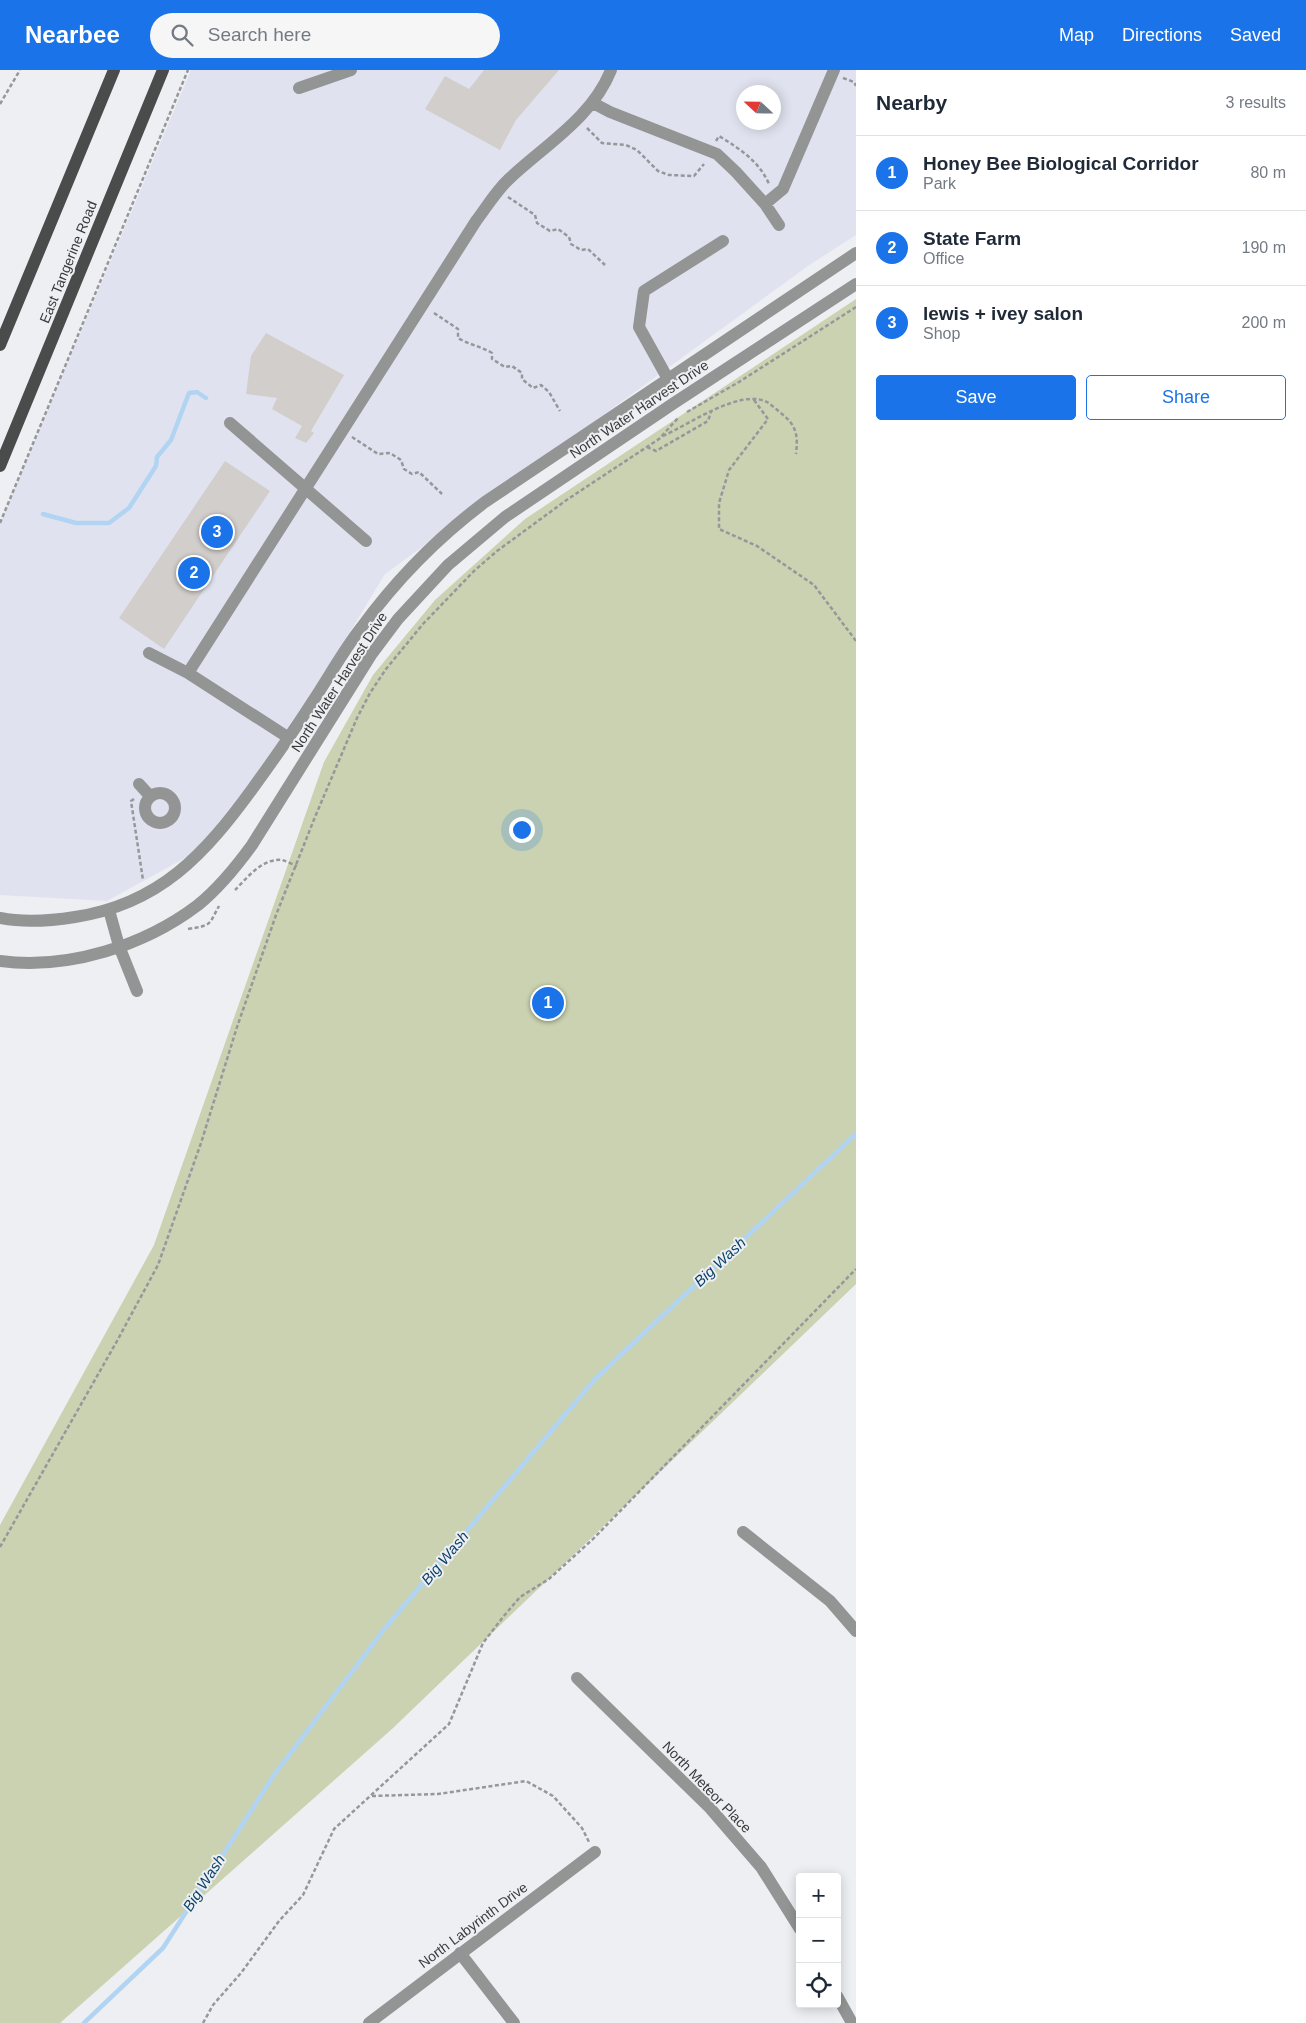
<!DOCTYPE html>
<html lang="en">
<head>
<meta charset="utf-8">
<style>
  body { margin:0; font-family:Helvetica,sans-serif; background:#f6f6f7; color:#1f2937 }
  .controls { position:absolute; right:15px; bottom:15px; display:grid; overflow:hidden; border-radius:5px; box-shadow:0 2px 12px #0003 }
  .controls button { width:45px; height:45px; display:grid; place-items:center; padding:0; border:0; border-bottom:1px solid #e0e1e3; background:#fff; color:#1f2937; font:25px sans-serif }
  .compass { position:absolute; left:736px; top:15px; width:45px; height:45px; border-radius:50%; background:#fff; box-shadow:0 2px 12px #0003; rotate:292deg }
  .you { position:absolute; left:521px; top:759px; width:18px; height:18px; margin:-12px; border:4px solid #fff; border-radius:50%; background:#1a73e8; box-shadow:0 0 0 8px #1a73e833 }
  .badge { display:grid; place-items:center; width:32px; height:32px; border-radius:50%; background:#1a73e8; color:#fff; font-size:16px; font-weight:700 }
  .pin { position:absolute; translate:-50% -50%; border:2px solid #fff; box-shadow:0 1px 5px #0006 }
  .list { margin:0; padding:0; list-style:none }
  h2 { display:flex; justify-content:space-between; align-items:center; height:65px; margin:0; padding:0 20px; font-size:21px }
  h2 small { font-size:16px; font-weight:400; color:#747a83 }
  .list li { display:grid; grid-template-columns:32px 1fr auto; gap:15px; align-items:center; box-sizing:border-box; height:75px; padding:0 20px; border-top:1px solid #e0e1e3 }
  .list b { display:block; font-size:19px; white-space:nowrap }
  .list p { margin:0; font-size:16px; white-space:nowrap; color:#747a83 }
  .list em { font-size:16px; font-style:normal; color:#747a83 }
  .actions { display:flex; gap:10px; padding:15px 20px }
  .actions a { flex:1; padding:11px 0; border:1px solid #1a73e8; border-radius:5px; text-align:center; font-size:18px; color:#1a73e8 }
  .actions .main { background:#1a73e8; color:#fff }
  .icon { flex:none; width:28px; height:28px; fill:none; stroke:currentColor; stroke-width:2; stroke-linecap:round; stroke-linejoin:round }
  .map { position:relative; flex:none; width:856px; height:1953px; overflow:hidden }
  header { display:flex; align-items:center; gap:30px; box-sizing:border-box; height:70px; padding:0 25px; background:#1a73e8; color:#fff }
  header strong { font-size:24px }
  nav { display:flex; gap:28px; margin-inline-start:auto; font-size:18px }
  .search { width:350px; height:45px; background:#f6f6f7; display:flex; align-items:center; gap:12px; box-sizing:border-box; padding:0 18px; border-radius:28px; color:#747a83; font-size:19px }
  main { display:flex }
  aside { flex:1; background:#fff }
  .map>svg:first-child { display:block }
</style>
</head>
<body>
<header>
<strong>Nearbee</strong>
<div class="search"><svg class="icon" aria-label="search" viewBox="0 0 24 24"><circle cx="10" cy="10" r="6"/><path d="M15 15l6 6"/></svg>Search here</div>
<nav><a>Map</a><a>Directions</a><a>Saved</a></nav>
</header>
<main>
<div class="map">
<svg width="856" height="1953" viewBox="0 0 856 1953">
  <rect width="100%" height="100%" fill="#eeeff3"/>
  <path fill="#e0e3ef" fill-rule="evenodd" d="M191,0H856V165L808,196L385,504L286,668L194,783L107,831L0,825V454ZM744,22H774V52H744Z"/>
  <path fill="#cad2b1" d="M856,229V1214L392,1659L60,1953H0V1455L154,1175L324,692L373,605L435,530L525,449Z"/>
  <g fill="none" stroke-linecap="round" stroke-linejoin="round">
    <path stroke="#b2d4f3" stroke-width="4.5" d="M43,444L76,453H109L129,438L156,396L157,387L171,370L189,323L197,322L206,328
      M84,1953L163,1878L274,1705L385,1558L595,1309L856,1064"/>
  </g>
  <path fill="#d2cecb" d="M484,0H559L516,50L500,80L425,39L445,6L469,19Z
    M266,263L344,305L311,361L314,363L306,373L295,368L302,356L272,339L277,328L246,324L251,286Z
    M225,391L270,421L164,579L119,548Z"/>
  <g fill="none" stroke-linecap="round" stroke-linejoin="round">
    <path stroke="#96979a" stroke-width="2.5" stroke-dasharray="4 2.5" stroke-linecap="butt" d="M843,8L854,12L856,16
      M0,34L20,0
      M587,58L602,73L626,75L637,80L658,101L669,105L694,106L704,94
      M716,71L719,66C740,79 759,91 769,114
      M508,127L535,145L537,153L550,161L558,159L569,167L571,174L581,180L588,179L605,195
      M434,243L458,259V268C470,275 480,276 492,283V289L505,297L512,296L522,303V309L533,318L541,315L549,322L560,341
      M754,330L768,349L729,400L719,433V459L757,476L814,515L856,571
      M687,342L739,312L856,237
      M663,366C688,355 740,318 767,332C772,335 777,340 782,344C797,356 798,366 796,384
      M352,367L378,384L390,383L401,390L404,399L412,404L419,402L442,424
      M647,377L656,381L708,351L711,342
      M0,453L188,0
      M134,729L131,731L143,810
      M235,820C247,808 262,788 282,790C286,791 292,794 297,796
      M188,859C212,855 208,856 219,836
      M0,1477L117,1271L158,1195L201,1073L237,957L276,845L315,747L357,648L370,623L386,599L423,554L474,501L497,481L568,429L659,369L678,348
      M372,1726L438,1724L526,1711L553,1726L582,1758L589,1772
      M203,1953L213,1935L241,1903L279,1851L303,1825L334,1759L449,1654L483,1573L503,1547L520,1527L549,1509L593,1469L856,1199"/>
    <path stroke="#939594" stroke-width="12" d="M299,18L351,0
      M593,33L610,42L717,84L736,102L765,134L779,155
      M765,134L783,119L834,0
      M668,309L639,257L644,221L723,171
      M230,353L366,471
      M149,583L188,603L289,668
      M188,603L476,151C486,138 496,121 509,109C545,75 592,48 611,0
      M139,714L150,726
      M145 738a15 15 0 1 1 30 0a15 15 0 1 1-30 0Z
      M109,840L119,876L137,921
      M0,848C25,853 50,851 75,847C160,834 205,784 253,718C274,689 294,661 313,631C329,607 343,581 361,558C396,510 437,468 485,432L856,183
      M0,891C68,900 144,876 198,835C219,818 236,797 252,775L371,585L398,549L448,495L505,447L674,333L856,214
      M743,1462L830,1531L856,1561
      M577,1608L710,1738L761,1797L800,1859
      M460,1883L514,1953
      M837,1926L852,1953
      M369,1953L595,1782"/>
    <path stroke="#494c4a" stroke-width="12" d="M0,275L114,0
      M0,396L163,0"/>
  </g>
  <g text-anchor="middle" stroke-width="4" stroke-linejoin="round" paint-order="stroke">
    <g font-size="14" fill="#393a3c" stroke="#eeeff3">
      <text transform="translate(68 192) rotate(-68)" y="5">East Tangerine Road</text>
      <text transform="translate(639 339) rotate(-34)" y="5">North Water Harvest Drive</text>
      <text transform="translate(339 612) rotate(-57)" y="5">North Water Harvest Drive</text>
      <text transform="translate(707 1717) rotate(46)" y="5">North Meteor Place</text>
      <text transform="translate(473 1855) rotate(-37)" y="5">North Labyrinth Drive</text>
    </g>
    <g font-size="15" font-style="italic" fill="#0c4269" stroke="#eeeff3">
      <text transform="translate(720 1192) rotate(-43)" y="5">Big Wash</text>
      <text transform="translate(445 1488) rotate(-50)" y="5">Big Wash</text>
      <text transform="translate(204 1813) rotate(-57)" y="5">Big Wash</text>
    </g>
  </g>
</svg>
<div class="controls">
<button>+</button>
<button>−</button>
<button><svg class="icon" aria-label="locate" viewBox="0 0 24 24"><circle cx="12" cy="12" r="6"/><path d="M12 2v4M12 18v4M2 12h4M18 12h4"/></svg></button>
</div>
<svg class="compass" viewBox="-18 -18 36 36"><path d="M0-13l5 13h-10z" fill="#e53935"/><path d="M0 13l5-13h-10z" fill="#747a83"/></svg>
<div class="you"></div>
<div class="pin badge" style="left:548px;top:933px">1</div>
<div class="pin badge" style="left:194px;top:503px">2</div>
<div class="pin badge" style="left:217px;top:462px">3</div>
</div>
<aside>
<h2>Nearby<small>3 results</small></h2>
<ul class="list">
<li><span class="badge">1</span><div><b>Honey Bee Biological Corridor</b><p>Park</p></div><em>80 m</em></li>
<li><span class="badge">2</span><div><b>State Farm</b><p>Office</p></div><em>190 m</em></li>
<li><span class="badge">3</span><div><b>lewis + ivey salon</b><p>Shop</p></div><em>200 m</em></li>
</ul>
<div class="actions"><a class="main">Save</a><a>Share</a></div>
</aside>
</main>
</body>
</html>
